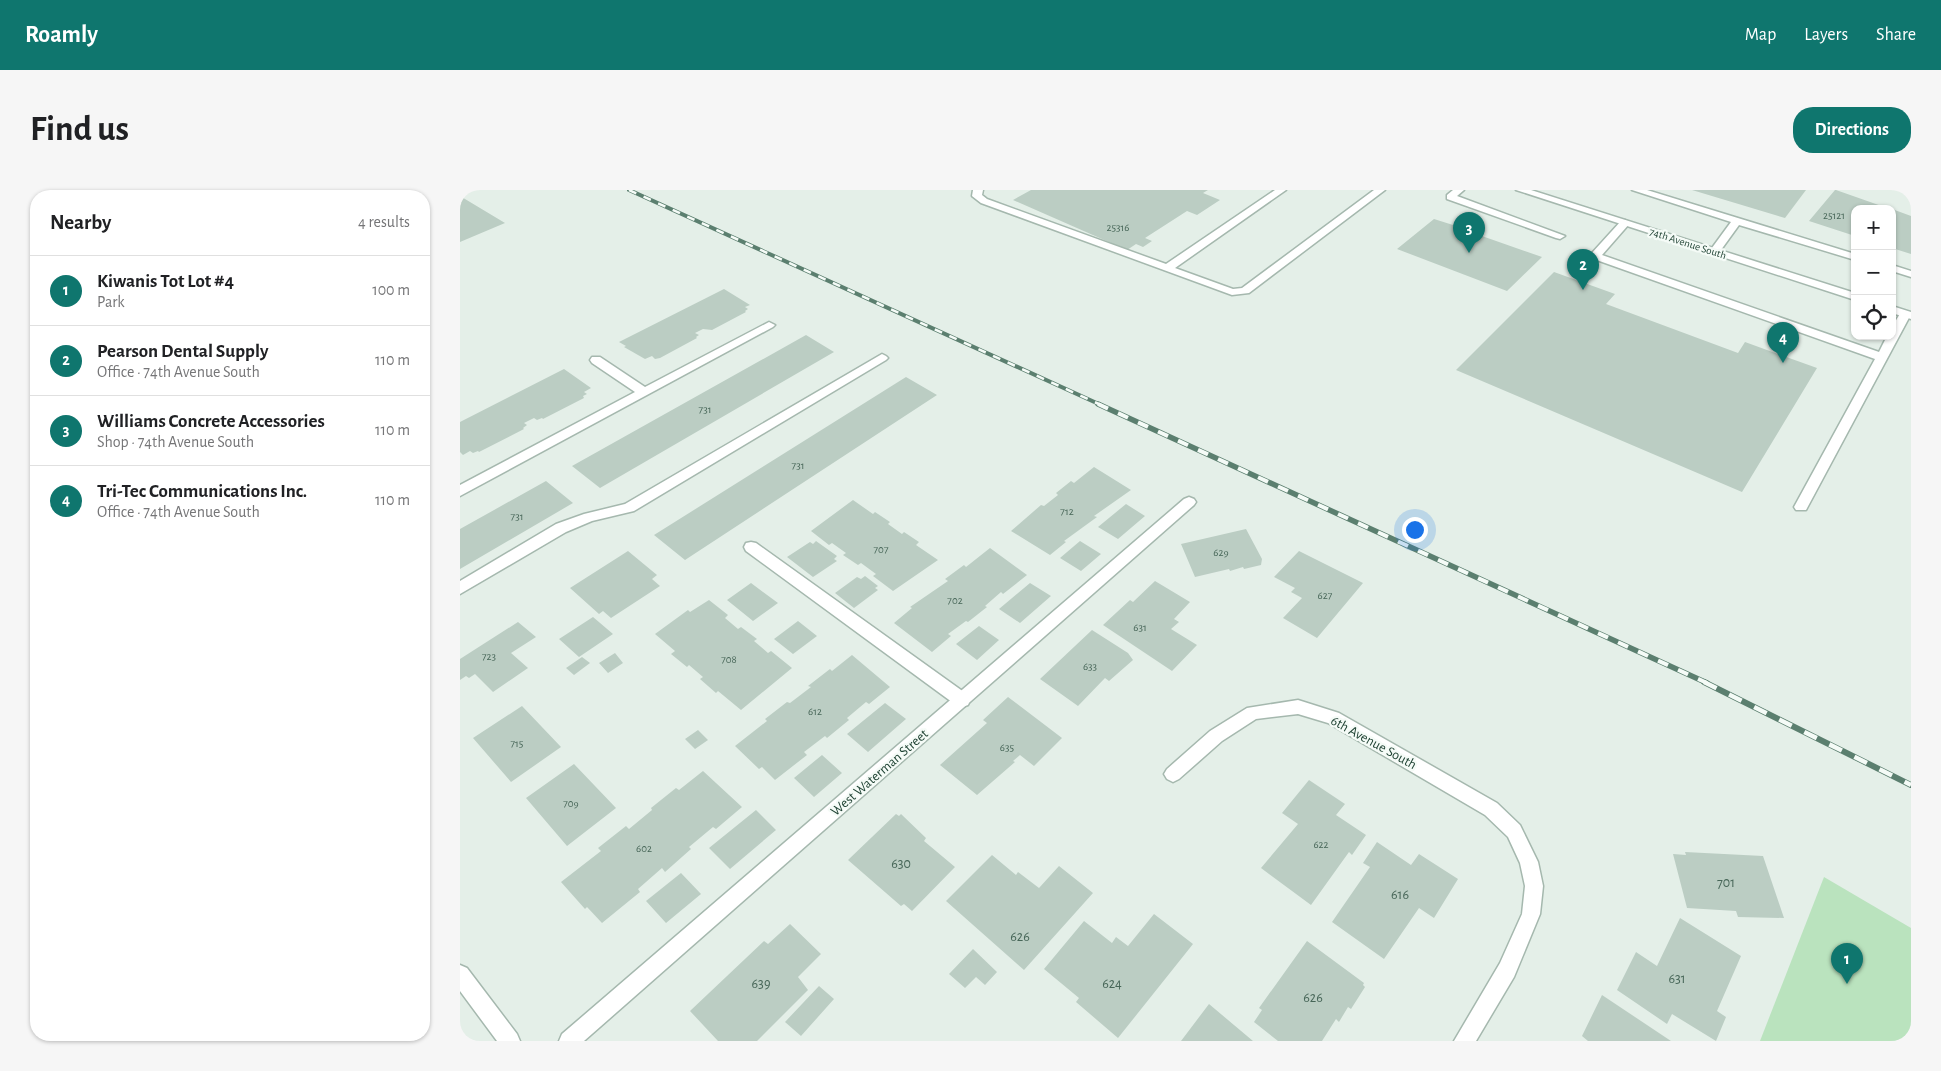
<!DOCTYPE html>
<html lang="en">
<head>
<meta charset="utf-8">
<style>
  body { margin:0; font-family:"Alegreya Sans",sans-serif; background:#f6f6f6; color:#202124 }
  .controls { position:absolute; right:15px; top:15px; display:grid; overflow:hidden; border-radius:10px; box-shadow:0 1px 4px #0004 }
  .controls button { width:45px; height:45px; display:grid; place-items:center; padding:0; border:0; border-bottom:1px solid #e0e0e0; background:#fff; color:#202124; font:25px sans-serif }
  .you { position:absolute; left:954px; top:339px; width:18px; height:18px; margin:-12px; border:4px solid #fff; border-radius:50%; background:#1a73e8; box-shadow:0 0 0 8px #1a73e833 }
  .badge { display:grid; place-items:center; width:32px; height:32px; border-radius:50%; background:#0f766e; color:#fff; font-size:16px; font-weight:700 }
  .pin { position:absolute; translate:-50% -41px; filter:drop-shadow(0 1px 2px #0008) }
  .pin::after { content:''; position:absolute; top:26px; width:18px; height:15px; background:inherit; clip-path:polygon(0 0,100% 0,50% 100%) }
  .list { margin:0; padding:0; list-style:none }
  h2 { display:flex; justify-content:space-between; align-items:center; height:65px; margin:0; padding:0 20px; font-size:21px }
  h2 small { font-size:16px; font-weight:400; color:#757577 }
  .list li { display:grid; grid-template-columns:32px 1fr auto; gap:15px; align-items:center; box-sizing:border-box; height:70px; padding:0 20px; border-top:1px solid #e0e0e0 }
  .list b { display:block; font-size:19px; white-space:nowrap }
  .list p { margin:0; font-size:16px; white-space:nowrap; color:#757577 }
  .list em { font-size:16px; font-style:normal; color:#757577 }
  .icon { flex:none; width:28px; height:28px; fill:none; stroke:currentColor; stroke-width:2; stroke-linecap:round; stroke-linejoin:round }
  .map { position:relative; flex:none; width:1451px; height:851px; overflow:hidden; border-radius:20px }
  header { display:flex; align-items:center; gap:30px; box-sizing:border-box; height:70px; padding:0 25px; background:#0f766e; color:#fff }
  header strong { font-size:24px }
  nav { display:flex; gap:28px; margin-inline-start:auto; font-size:18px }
  .intro { display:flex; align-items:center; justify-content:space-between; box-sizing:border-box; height:120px; padding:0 30px }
  h1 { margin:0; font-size:35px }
  .button { padding:12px 22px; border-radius:20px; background:#0f766e; color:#fff; font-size:18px; font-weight:700 }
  main { display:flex; gap:30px; padding:0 30px }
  aside { flex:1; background:#fff; border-radius:20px; box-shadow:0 1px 4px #0004 }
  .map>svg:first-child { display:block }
</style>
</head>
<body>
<header>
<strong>Roamly</strong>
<nav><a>Map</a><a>Layers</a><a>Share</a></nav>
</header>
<div class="intro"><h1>Find us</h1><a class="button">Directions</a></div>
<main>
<aside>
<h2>Nearby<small>4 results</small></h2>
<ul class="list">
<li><span class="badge">1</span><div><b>Kiwanis Tot Lot #4</b><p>Park</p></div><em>100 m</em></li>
<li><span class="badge">2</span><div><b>Pearson Dental Supply</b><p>Office · 74th Avenue South</p></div><em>110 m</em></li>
<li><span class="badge">3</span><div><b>Williams Concrete Accessories</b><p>Shop · 74th Avenue South</p></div><em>110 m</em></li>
<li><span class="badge">4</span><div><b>Tri-Tec Communications Inc.</b><p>Office · 74th Avenue South</p></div><em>110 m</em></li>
</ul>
</aside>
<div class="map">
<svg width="1451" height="851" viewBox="0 0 1451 851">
  <rect width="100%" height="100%" fill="#e4efe8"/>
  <path fill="#bae3be" d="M1364,687L1451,738V851H1300Z"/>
  <path fill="#bbcdc3" d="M571,0H748L743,3L760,10L737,25L727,21L685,48L692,51L683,57L676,54L667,60L553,10Z
    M1232,0H1346L1325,28Z
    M1375,0H1376L1430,19H1395V46L1349,31Z
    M0,6L45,33L0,52Z
    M1432,19L1451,26V64L1432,58Z
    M974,29L993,35L995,33L1005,36L1002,39L1082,67L1047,101L937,59Z
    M1094,82L1155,104L1146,114L1278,163L1285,152L1357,178L1282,302L996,180Z
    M264,99L290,115L285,117L288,119L285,121L286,122L252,140L243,139L235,143L239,145L236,147L237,148L200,168L195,169L192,166L185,169L164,157L166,156L159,152Z
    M346,145L374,162L140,298L112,276Z
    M104,179L131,198L124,202L127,204L123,206L124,208L83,229L82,228L77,230L74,228L64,233L67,235L63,238L64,239L19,262L18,261L13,263L10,261L3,265L0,262V232Z
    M446,187L477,205L225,370L194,345Z
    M634,277L671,300L634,326L637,327L604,351L606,352L590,365L551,341L581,315L584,316L598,305L596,303L611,291L614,293Z
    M86,291L113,313L0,379V339Z
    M393,310L413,324L415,322L430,332L428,334L442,344L444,342L459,352L456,355L478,370L433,401L413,386L416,384L401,373L398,375L383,365L386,363L372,353L369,355L351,341Z
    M666,314L685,326L658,349L638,337Z
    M786,339L802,369L801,375L784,379L783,377L770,381L769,379L735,387L721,354Z
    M356,351L377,366L374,369L377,371L353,387L327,367L350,352L353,354Z
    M620,351L641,364L621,381L600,368Z
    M530,358L567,385L543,404L541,402L525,416L527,417L508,432L506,431L488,444L491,446L472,462L434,433L452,418L450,417L488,391L485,389L504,375L506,377Z
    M168,361L197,385L192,389L200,396L151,428L143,421L139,424L110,398Z
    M839,361L903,393L857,448L823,428L842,408L831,402L835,398L814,387Z
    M405,386L418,396L415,398L418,400L394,418L375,403L397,387L401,389Z
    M695,391L730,412L714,429L719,432L711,439L737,455L712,481L643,435L670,410L673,412Z
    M291,393L318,413L293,431L267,410Z
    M570,393L591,406L560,433L539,419Z
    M249,410L268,425L265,428L278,439L281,437L297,449L294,451L308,463L311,461L332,478L281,520L258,501L256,503L240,489L243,487L229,475L227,477L211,464L215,461L195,444L228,420L230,422Z
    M133,427L153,444L119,467L99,449Z
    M338,431L357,446L333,464L314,449Z
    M58,432L76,447L51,463L68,478L33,502L15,484L9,488L6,486L0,490V469Z
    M519,436L539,450L517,470L496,454Z
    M632,440L668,463L673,470L649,491L645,488L618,516L580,489Z
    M155,463L163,473L148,483L139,473Z
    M392,465L430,497L409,514L406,512L387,528L389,530L367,548L365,546L344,562L347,565L315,590L302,577L299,579L275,556L307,531L305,529L327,512L330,513L351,497L348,496L370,479L372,481Z
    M122,467L130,473L114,485L106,478Z
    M548,507L602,548L574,576L560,565L553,571L555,572L517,605L480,575L527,533L523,530Z
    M425,513L446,529L408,562L387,544Z
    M62,516L101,557L51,592L13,548Z
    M238,540L248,550L235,559L225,549Z
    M362,565L382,583L354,607L334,588Z
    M114,574L156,618L107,656L66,608Z
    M243,581L282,617L256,639L253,637L229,657L231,659L205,682L202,678L178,699L180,702L142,733L127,717L125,719L101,692L141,661L138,658L166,636L169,639L192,620L191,618L216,598L219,600Z
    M849,590L885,614L876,625L906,645L892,665L889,662L851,715L801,678L838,634L822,623Z
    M296,620L316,640L270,679L249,658Z
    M436,624L439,626L441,624L466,648L464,651L495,677L452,721L444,714L441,716L388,670Z
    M917,652L951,675L959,664L998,689L974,728L959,718L924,769L872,732L910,677L903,673Z
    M1225,662L1303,666L1324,728L1278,727L1276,721L1227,718L1213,664L1226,665Z
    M532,665L556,685L558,682L579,698L599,676L633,703L564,780L486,711Z
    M221,683L241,704L206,733L186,711Z
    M694,724L733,754L658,848L616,812L619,808L584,779L624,731L652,753L656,747L668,756Z
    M1220,728L1281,766L1257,821L1266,827L1256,851L1212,824L1207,834L1157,800L1176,762L1197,776Z
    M330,734L361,764L338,787L348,800L297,851H258L230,821L304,751L308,754Z
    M847,751L904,793L903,795L905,797L891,819L888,817L879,832L876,829L862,851H818L794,832L802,820L799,818Z
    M513,759L537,782L525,795L516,787L505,798L489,784Z
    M359,796L374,809L341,846L325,832Z
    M1142,805L1211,851H1128L1122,846Z
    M749,814L793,851H721Z"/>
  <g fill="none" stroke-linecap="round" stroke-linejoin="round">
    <defs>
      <path id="lane" d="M513,0H523L522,5L527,9L706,74L815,0H826L715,78L773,99L782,98L914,0H925L789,103L772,105L521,13L512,6Z
        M993,0H1004L997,6L1105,46L1100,49L1096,48L987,9V5Z
        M1172,0H1187L1395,64V70L1279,35L1258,64H1250L1249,62L1271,32Z
        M1165,30L1170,33L1142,65L1419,162L1427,146H1432V137L1441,122L1445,121L1451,124L1346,320H1336L1334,317L1415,169L1131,68L1130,66L1131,64L1161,31Z
        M1432,75L1451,81V87L1432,81Z
        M309,132L315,135L313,137L0,306V295L175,202L132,173L130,170L132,167H140L185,197Z
        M422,164L426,166L428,168L426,170L174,321L132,331L106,342L0,404V391L96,334L124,324L165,314Z
        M291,352L296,353L508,505L510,510L508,515L502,517L496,515L286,361L284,357L286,353Z"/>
      <path id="street" d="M1056,0H1071L1395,103V110Z
        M1432,116L1451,122V129L1432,123Z
        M729,307L734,309L736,312L734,315L124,851H99L102,844L724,309Z
        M838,510L879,523L1037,613L1060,635L1078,672L1083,696L1080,724L1054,787L1016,851H994L1040,773L1062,724L1065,696L1060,673L1048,647L1025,625L868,533L838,524L796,529L762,551L719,589L713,592L707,589L704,584L707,579L750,541L787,518Z
        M0,775L7,778L57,844L60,851H37L0,801Z"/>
    </defs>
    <use href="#lane" stroke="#a5b8ae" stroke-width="3"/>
    <use href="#street" stroke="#a5b8ae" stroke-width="3"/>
    <use href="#lane" fill="#fff" fill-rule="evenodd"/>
    <use href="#street" fill="#fff" fill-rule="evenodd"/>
    <defs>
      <path id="rail-far2" d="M169,0L641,215"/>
      <path id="rail-far1" d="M638,214L1247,493"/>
      <path id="rail" d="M1244,492L1451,595"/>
    </defs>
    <use href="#rail-far2" stroke="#5b7f6f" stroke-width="4"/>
    <use href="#rail-far1" stroke="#5b7f6f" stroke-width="5.5"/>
    <use href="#rail" stroke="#5b7f6f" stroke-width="6"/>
    <use href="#rail-far2" stroke="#f5fbf7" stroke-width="2.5" stroke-dasharray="8" stroke-linecap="butt"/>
    <use href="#rail-far1" stroke="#f5fbf7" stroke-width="4" stroke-dasharray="11" stroke-linecap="butt"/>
    <use href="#rail" stroke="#f5fbf7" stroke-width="4.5" stroke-dasharray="14" stroke-linecap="butt"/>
  </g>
  <g text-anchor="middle" stroke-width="4.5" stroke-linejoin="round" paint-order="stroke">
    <g font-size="11" fill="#476658">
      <text x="1374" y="29">25121</text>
      <text x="658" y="41">25316</text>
      <text x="245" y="223">731</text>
      <text x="338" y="279">731</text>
      <text x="607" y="325">712</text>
      <text x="57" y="330">731</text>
      <text x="421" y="363">707</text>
      <text x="761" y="366">629</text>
      <text x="865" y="409">627</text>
      <text x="495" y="414">702</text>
      <text x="680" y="441">631</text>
      <text x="29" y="470">723</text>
      <text x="269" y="473">708</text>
      <text x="630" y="480">633</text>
      <text x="355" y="525">612</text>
      <text x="57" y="557">715</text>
      <text x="547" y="561">635</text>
      <text x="111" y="617">709</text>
      <text x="861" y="658">622</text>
      <text x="184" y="662">602</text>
    </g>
    <g font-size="11" fill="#204334" stroke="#f5fbf7">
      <text transform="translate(1228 53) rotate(18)" y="4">74th Avenue South</text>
    </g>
    <g font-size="14" fill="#204334" stroke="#f5fbf7">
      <text transform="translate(914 552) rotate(29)" y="5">6th Avenue South</text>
      <text transform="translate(419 582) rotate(-41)" y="5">West Waterman Street</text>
    </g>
    <g font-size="14" fill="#476658">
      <text x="441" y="678">630</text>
      <text x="1266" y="697">701</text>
      <text x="940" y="709">616</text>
      <text x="560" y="751">626</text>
      <text x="1217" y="793">631</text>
      <text x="301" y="798">639</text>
      <text x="652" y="798">624</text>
      <text x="853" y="812">626</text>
    </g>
  </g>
</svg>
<div class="controls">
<button>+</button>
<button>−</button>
<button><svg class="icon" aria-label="locate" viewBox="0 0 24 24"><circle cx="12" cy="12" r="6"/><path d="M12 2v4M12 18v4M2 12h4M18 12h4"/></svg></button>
</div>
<div class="you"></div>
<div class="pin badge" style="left:1387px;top:794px">1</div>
<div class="pin badge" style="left:1123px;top:100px">2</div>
<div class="pin badge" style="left:1009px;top:63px">3</div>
<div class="pin badge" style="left:1323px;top:173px">4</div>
</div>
</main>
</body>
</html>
